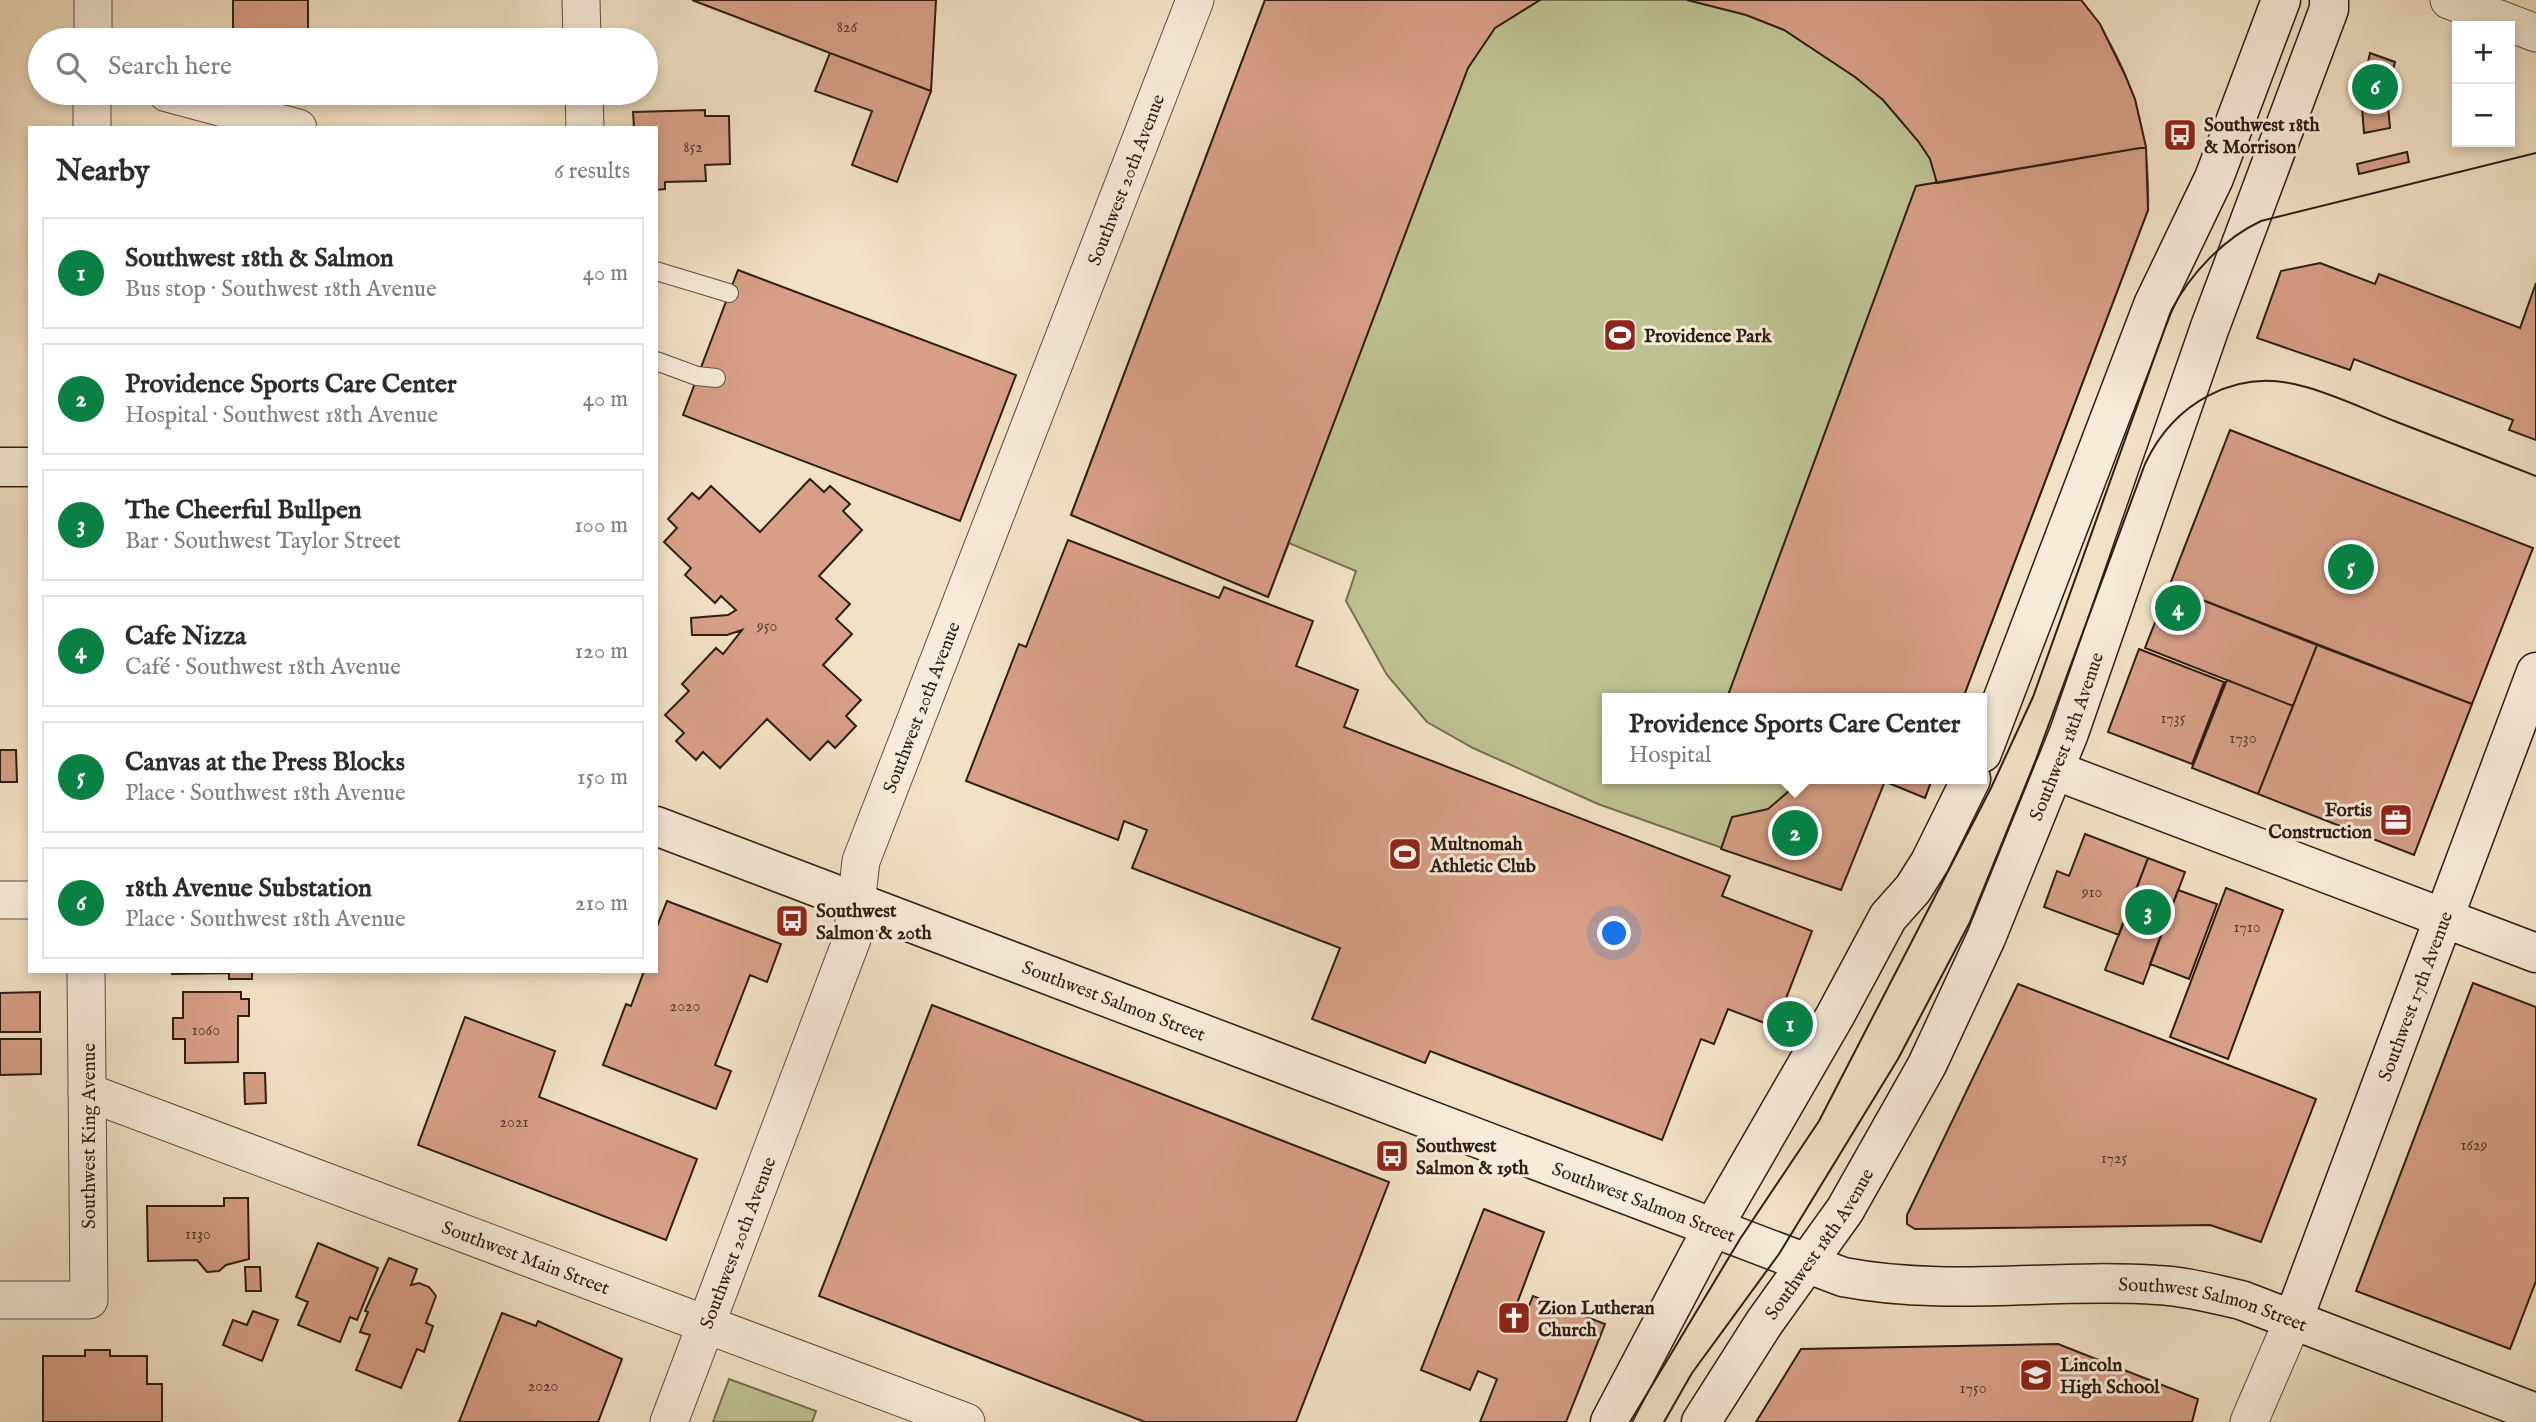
<!DOCTYPE html>
<html lang="en">
<head>
<meta charset="utf-8">
<style>
  body { margin:0; font-family:"IM FELL English",serif; background:#f2f2f3; color:#2b2b33 }
  .controls { position:absolute; right:21px; top:21px; display:grid; overflow:hidden; border-radius:0px; box-shadow:0 4px 10px #0003 }
  .controls button { width:63px; height:63px; display:grid; place-items:center; padding:0; border:0; border-bottom:2px solid #e1e1e2; background:#fff; color:#2b2b33; font:35px sans-serif }
  .you { position:absolute; left:1615px; top:934px; width:24px; height:24px; margin:-18px; border:5px solid #fff; border-radius:50%; background:#1a73e8; box-shadow:0 0 0 10px #1a73e833 }
  .badge { display:grid; place-items:center; width:46px; height:46px; border-radius:50%; background:#0b8043; color:#fff; font-size:23px; font-weight:700 }
  .pin { position:absolute; translate:-50% -50%; border:4px solid #fff; box-shadow:0 2px 7px #0006 }
  .popup { position:absolute; left:1602px; top:693px; width:385px; height:91px; box-sizing:border-box; display:grid; place-content:center; border-radius:0px; background:#fff; filter:drop-shadow(0 2px 5px #0005); font-size:23px; white-space:nowrap; color:#7c7c81 }
  .popup b { font-size:26px; color:#2b2b33 }
  .popup::after { content:''; position:absolute; left:50%; top:100%; margin-left:-14px; border:14px solid transparent; border-top-color:#fff }
  .list { margin:0; padding:0; list-style:none }
  h2 { display:flex; justify-content:space-between; align-items:center; height:91px; margin:0; padding:0 28px; font-size:30px }
  h2 small { font-size:23px; font-weight:400; color:#7c7c81 }
  .list li { display:grid; grid-template-columns:46px 1fr auto; gap:21px; align-items:center; box-sizing:border-box; height:112px; margin:0 14px 14px; padding:0 14px; border:2px solid #e1e1e2; border-radius:0px }
  .list b { display:block; font-size:26px; white-space:nowrap }
  .list p { margin:0; font-size:23px; white-space:nowrap; color:#7c7c81 }
  .list em { font-size:23px; font-style:normal; color:#7c7c81 }
  .icon { flex:none; width:38px; height:38px; fill:none; stroke:currentColor; stroke-width:2; stroke-linecap:round; stroke-linejoin:round }
  .map { position:relative; flex:none; width:2536px; height:1422px; overflow:hidden }
  .search { position:absolute; background:#fff; box-shadow:0 4px 10px #0003; left:28px; top:28px; width:630px; height:77px; display:flex; align-items:center; gap:18px; box-sizing:border-box; padding:0 24px; border-radius:38px; color:#7c7c81; font-size:26px }
  .panel { position:absolute; background:#fff; box-shadow:0 4px 10px #0003; left:28px; top:126px; width:630px; height:847px; border-radius:0px }
  .map>svg:first-child { display:block }
</style>
</head>
<body>
<div class="map">
<svg width="2536" height="1422" viewBox="0 0 2536 1422">
  <rect width="100%" height="100%" fill="#f2e2c5"/>
  <filter id="stains"><feTurbulence type="fractalNoise" baseFrequency=".00286" numOctaves="4"/><feColorMatrix values="0 0 0 0 .2 0 0 0 0 .09 0 0 0 0 .02 0 0 0 .5 -.17"/></filter>
  <radialGradient id="worn" r=".72"><stop offset=".6" stop-color="#630" stop-opacity="0"/><stop offset="1" stop-color="#630" stop-opacity=".3"/></radialGradient>
  <path fill="#bec292" stroke="#767052" stroke-width="2" d="M1265,0H2081C2129,61 2151,133 2148,210L1963,698H1608V779H1932L1925,798L1884,781L1841,890L1598,804L1473,748L1427,722L1387,675L1346,601L1356,571L1289,543L1268,597L1071,515Z
    M729,1379L816,1411L812,1422H713Z"/>
  <path fill="#d79f87" stroke="#2d1d12" stroke-width="2" d="M233,0H308V40H233Z
    M692,0H936L931,91L830,53Z
    M1265,0H1540L1495,28L1468,68L1268,597L1071,515Z
    M1687,0H2081L2100,24L2125,75L2135,99L2146,147L1937,183L1930,159L1918,141L1883,100L1855,77L1784,30L1746,15Z
    M830,53L931,91L897,182L852,165L872,111L815,91Z
    M2370,53L2395,62L2387,95L2390,128L2364,133L2361,94Z
    M705,110V116H729L730,164L705,165L706,181L665,182V189L656,190V128H634L633,112Z
    M2146,147L2148,210L1963,698H1727L1916,186Z
    M2407,152L2409,162L2359,174L2357,164Z
    M2320,263L2375,284L2379,274L2520,328L2536,283V440L2509,430L2513,420L2354,359L2350,370L2257,338L2281,271Z
    M738,270L1016,375L960,521L683,415Z
    M2230,430L2533,548L2472,704L2169,587Z
    M810,479L824,492L830,486L850,504L843,511L862,530L819,576L850,604L836,619L852,634L823,665L861,700L846,716L856,726L835,748L828,741L810,760L767,719L720,768L703,752L696,760L676,741L684,733L665,715L689,691L682,684L716,648L723,654L742,630L727,635H692L691,618L728,615L736,610L721,596L715,603L685,575L691,568L664,542L677,528L668,519L692,493L699,499L711,486L760,532Z
    M1068,540L1219,598L1224,587L1313,621L1296,666L1358,690L1344,727L1730,876L1722,896L1812,931L1775,1027L1728,1009L1714,1044L1701,1039L1662,1140L1430,1051L1425,1063L1312,1019L1340,948L1132,868L1147,830L1124,821L1118,840L966,781L1019,644L1026,647Z
    M2169,587L2317,645L2293,706L2145,648Z
    M2317,645L2472,704L2414,855L2258,794Z
    M2139,649L2224,682L2192,764L2108,732Z
    M2227,680L2293,706L2258,794L2192,768Z
    M0,750H16L17,782H0Z
    M1803,779L1885,781L1841,890L1721,849L1732,817L1768,809Z
    M1879,779H1932L1925,798Z
    M2085,834L2148,858L2119,935L2044,907L2057,871L2069,876Z
    M2148,858L2185,872L2143,984L2105,970Z
    M2226,888L2283,910L2228,1059L2170,1037Z
    M2178,890L2217,904L2189,979L2150,964Z
    M667,901L781,944L767,982L750,975L715,1065L731,1071L716,1109L603,1065L626,1004L631,1006L644,971H656V929Z
    M172,971H252V979H229V973L172,974Z
    M2473,983L2536,1007V1281L2510,1349L2356,1291Z
    M2018,984L2316,1099L2261,1242L2210,1225L1915,1229L1907,1224V1215Z
    M40,992V1032H0V993Z
    M183,992H241V999H249V1016H238V1062L185,1063V1039H173V1018H183Z
    M932,1005L1389,1182L1296,1422H1145L819,1296Z
    M465,1017L555,1051L539,1097L697,1159L666,1240L418,1145Z
    M0,1039H41V1074L0,1075Z
    M244,1073H265L266,1103L245,1104Z
    M224,1198H248L249,1259L226,1265L219,1271L207,1272L197,1260L148,1261L147,1206H224Z
    M1484,1209L1544,1232L1516,1306L1527,1311L1533,1296L1605,1324L1566,1422H1480L1497,1379L1478,1371L1470,1390L1421,1370Z
    M318,1243L378,1268L357,1320L350,1317L340,1342L298,1325L308,1302L296,1297Z
    M389,1258L417,1269L411,1285L419,1283L429,1287L436,1296L426,1323L433,1326L424,1352L417,1349L401,1388L356,1370L370,1335L360,1332L368,1312L365,1311Z
    M245,1267H260L261,1291H246Z
    M253,1311L278,1320L262,1361L223,1345L233,1320L247,1325Z
    M502,1313L536,1326L538,1321L622,1359L598,1422H459Z
    M2058,1344L2198,1399L2192,1422H1756L1801,1349Z
    M85,1350H110V1356H147V1384H162V1422H43V1356H85Z"/>
  <g fill="none" stroke-linecap="round" stroke-linejoin="round">
    <defs>
      <path id="lane" d="M656,271L729,293
        M656,361L697,376L716,378"/>
      <g id="street">
        <path d="M581,0L582,40"/>
        <path d="M2449,0L2536,33"/>
        <path d="M93,40V0"/>
        <path d="M167,93L298,128"/>
        <path d="M584,93L585,128"/>
        <path d="M92,128V93"/>
        <path d="M0,900H30"/>
        <path id="s1" d="M87,1092L966,1422"/>
        <path d="M0,1300H89L86,971"/>
        <path id="s2" d="M669,1422L852,939L861,861L1195,0"/>
        <path d="M2249,1422L2293,1320"/>
      </g>
      <g id="secondary">
        <path d="M0,467H30"/>
        <path d="M1982,753L2153,305L2214,178L2281,0"/>
        <path d="M2054,770L2536,953"/>
        <path id="s3" d="M656,826L1843,1277C1947,1297 2053,1278 2157,1285C2185,1286 2213,1294 2241,1300L2536,1413"/>
        <path id="s4" d="M2293,1320L2536,672"/>
        <path d="M1610,1422L1712,1229L1836,1014L1888,917L1913,889L1930,862L1971,779"/>
        <path id="s5" d="M1701,1422L1764,1323L1845,1210L1927,1065L1986,938L2069,733L2210,327L2329,9V0"/>
      </g>
    </defs>
    <use href="#lane" stroke="#5e4e3f" stroke-width="20"/>
    <use href="#street" stroke="#5e4e3f" stroke-width="39"/>
    <use href="#secondary" stroke="#2d1d12" stroke-width="41"/>
    <use href="#lane" stroke="#f7ecd9" stroke-width="18"/>
    <use href="#street" stroke="#f7ecd9" stroke-width="37"/>
    <use href="#secondary" stroke="#f7ecd9" stroke-width="38"/>
    <path stroke="#2d1d12" stroke-width="2" d="M1630,1422L1740,1239L1819,1121L1991,788L2033,697L2171,311C2190,274 2223,239 2261,221L2536,153
      M1664,1422L1692,1373L1779,1254L1898,1059L1970,922L2035,762L2145,464C2173,404 2235,367 2302,386C2334,394 2366,410 2397,422C2443,440 2490,458 2536,476"/>
  </g>
  <defs>
    <symbol id="bus-square" viewBox="-11 -11 22 22"><rect x="-9" y="-9" width="18" height="18" rx="4" fill="#8f2418" stroke="#f7ecd9"/><path d="M-5-6H5V4H4V6H2V4H-2V6H-4V4H-5ZM-3.5-4V0h7V-4ZM-3.5 1.2v1.5H-2V1.2ZM2 1.2v1.5H3.5V1.2Z" fill="#fff"/></symbol>
    <symbol id="stadium-square" viewBox="-11 -11 22 22"><rect x="-9" y="-9" width="18" height="18" rx="4" fill="#8f2418" stroke="#f7ecd9"/><path d="M0-5a6.5 5 0 1 0 0 10a6.5 5 0 1 0 0-10ZM-3.5-1.8h7v3.6h-7Z" fill="#fff"/></symbol>
    <symbol id="office-square" viewBox="-11 -11 22 22"><rect x="-9" y="-9" width="18" height="18" rx="4" fill="#8f2418" stroke="#f7ecd9"/><path d="M-6-3h4V-5.5h4V-3h4V5H-6ZM-1-4.5V-3h2v-1.5ZM-6 0V1H6V0Z" fill="#fff"/></symbol>
    <symbol id="church-square" viewBox="-11 -11 22 22"><rect x="-9" y="-9" width="18" height="18" rx="4" fill="#8f2418" stroke="#f7ecd9"/><path d="M-1.2-6h2.4v3.5h3.3v2.4h-3.3V6h-2.4V-.1h-3.3v-2.4h3.3Z" fill="#fff"/></symbol>
    <symbol id="school-square" viewBox="-11 -11 22 22"><rect x="-9" y="-9" width="18" height="18" rx="4" fill="#8f2418" stroke="#f7ecd9"/><path d="M0-5L7-2L0 1L-7-2ZM-4 1L0 2.5L4 1V4Q0 6-4 4Z" fill="#fff"/></symbol>
  </defs>
  <g fill-rule="evenodd">
    <use href="#bus-square" x="2161" y="116" width="38" height="38"/>
    <use href="#stadium-square" x="1601" y="316" width="38" height="38"/>
    <use href="#office-square" x="2377" y="801" width="38" height="38"/>
    <use href="#stadium-square" x="1386" y="835" width="38" height="38"/>
    <use href="#bus-square" x="773" y="902" width="38" height="38"/>
    <use href="#bus-square" x="1373" y="1137" width="38" height="38"/>
    <use href="#church-square" x="1495" y="1299" width="38" height="38"/>
    <use href="#school-square" x="2017" y="1356" width="38" height="38"/>
  </g>
  <g text-anchor="middle" stroke-width="6" stroke-linejoin="round" paint-order="stroke">
    <g font-size="16" fill="#583e2f">
      <text x="847" y="32">826</text>
      <text x="693" y="152">852</text>
      <text x="767" y="631">950</text>
      <text x="2173" y="723">1735</text>
      <text x="2243" y="743">1730</text>
      <text x="2092" y="897">910</text>
      <text x="2247" y="932">1710</text>
      <text x="685" y="1011">2020</text>
      <text x="206" y="1035">1060</text>
      <text x="514" y="1127">2021</text>
      <text x="2474" y="1150">1629</text>
      <text x="2114" y="1163">1725</text>
      <text x="198" y="1239">1130</text>
      <text x="543" y="1391">2020</text>
      <text x="1973" y="1393">1750</text>
    </g>
    <g font-size="19" font-weight="bold" fill="#2d1d12" stroke="#f7ecd9" text-anchor="start">
      <text x="2204" y="131">Southwest 18th<tspan x="2204" dy="22">&amp; Morrison</tspan></text>
      <text x="1644" y="342">Providence Park</text>
      <text x="2372" y="816" text-anchor="end">Fortis<tspan x="2372" dy="22">Construction</tspan></text>
      <text x="1430" y="850">Multnomah<tspan x="1430" dy="22">Athletic Club</tspan></text>
      <text x="816" y="917">Southwest<tspan x="816" dy="22">Salmon &amp; 20th</tspan></text>
      <text x="1416" y="1152">Southwest<tspan x="1416" dy="22">Salmon &amp; 19th</tspan></text>
      <text x="1538" y="1314">Zion Lutheran<tspan x="1538" dy="22">Church</tspan></text>
      <text x="2060" y="1371">Lincoln<tspan x="2060" dy="22">High School</tspan></text>
    </g>
    <g font-size="19" fill="#2d1d12" stroke="#f7ecd9">
      <text dy="7" stroke="none"><textPath href="#s2" startOffset="1326">Southwest 20th Avenue</textPath></text>
      <text dy="7" stroke="none"><textPath href="#s2" startOffset="760">Southwest 20th Avenue</textPath></text>
      <text dy="7" stroke="none"><textPath href="#s5" startOffset="780">Southwest 18th Avenue</textPath></text>
      <text dy="7" stroke="none"><textPath href="#s4" startOffset="346">Southwest 17th Avenue</textPath></text>
      <text dy="7" stroke="none"><textPath href="#s3" startOffset="490">Southwest Salmon Street</textPath></text>
      <text transform="translate(88 1136) rotate(-90)" y="7">Southwest King Avenue</text>
      <text dy="7" stroke="none"><textPath href="#s3" startOffset="1057">Southwest Salmon Street</textPath></text>
      <text dy="7" stroke="none"><textPath href="#s2" startOffset="192">Southwest 20th Avenue</textPath></text>
      <text dy="7" stroke="none"><textPath href="#s5" startOffset="214">Southwest 18th Avenue</textPath></text>
      <text dy="7" stroke="none"><textPath href="#s1" startOffset="469">Southwest Main Street</textPath></text>
      <text dy="7" stroke="none"><textPath href="#s3" startOffset="1643">Southwest Salmon Street</textPath></text>
    </g>
  </g>
  <rect width="100%" height="100%" filter="url(#stains)"/>
  <rect width="100%" height="100%" fill="url(#worn)"/>
</svg>
<div class="controls">
<button>+</button>
<button>−</button>
</div>
<div class="you"></div>
<div class="pin badge" style="left:1790px;top:1024px">1</div>
<div class="pin badge" style="left:1795px;top:833px">2</div>
<div class="popup"><b>Providence Sports Care Center</b>Hospital</div>
<div class="pin badge" style="left:2148px;top:912px">3</div>
<div class="pin badge" style="left:2178px;top:608px">4</div>
<div class="pin badge" style="left:2351px;top:567px">5</div>
<div class="pin badge" style="left:2375px;top:87px">6</div>
<div class="search"><svg class="icon" aria-label="search" viewBox="0 0 24 24"><circle cx="10" cy="10" r="6"/><path d="M15 15l6 6"/></svg>Search here</div>
<section class="panel">
<h2>Nearby<small>6 results</small></h2>
<ul class="list">
<li><span class="badge">1</span><div><b>Southwest 18th &amp; Salmon</b><p>Bus stop · Southwest 18th Avenue</p></div><em>40 m</em></li>
<li><span class="badge">2</span><div><b>Providence Sports Care Center</b><p>Hospital · Southwest 18th Avenue</p></div><em>40 m</em></li>
<li><span class="badge">3</span><div><b>The Cheerful Bullpen</b><p>Bar · Southwest Taylor Street</p></div><em>100 m</em></li>
<li><span class="badge">4</span><div><b>Cafe Nizza</b><p>Café · Southwest 18th Avenue</p></div><em>120 m</em></li>
<li><span class="badge">5</span><div><b>Canvas at the Press Blocks</b><p>Place · Southwest 18th Avenue</p></div><em>150 m</em></li>
<li><span class="badge">6</span><div><b>18th Avenue Substation</b><p>Place · Southwest 18th Avenue</p></div><em>210 m</em></li>
</ul>
</section>
</div>
</body>
</html>
